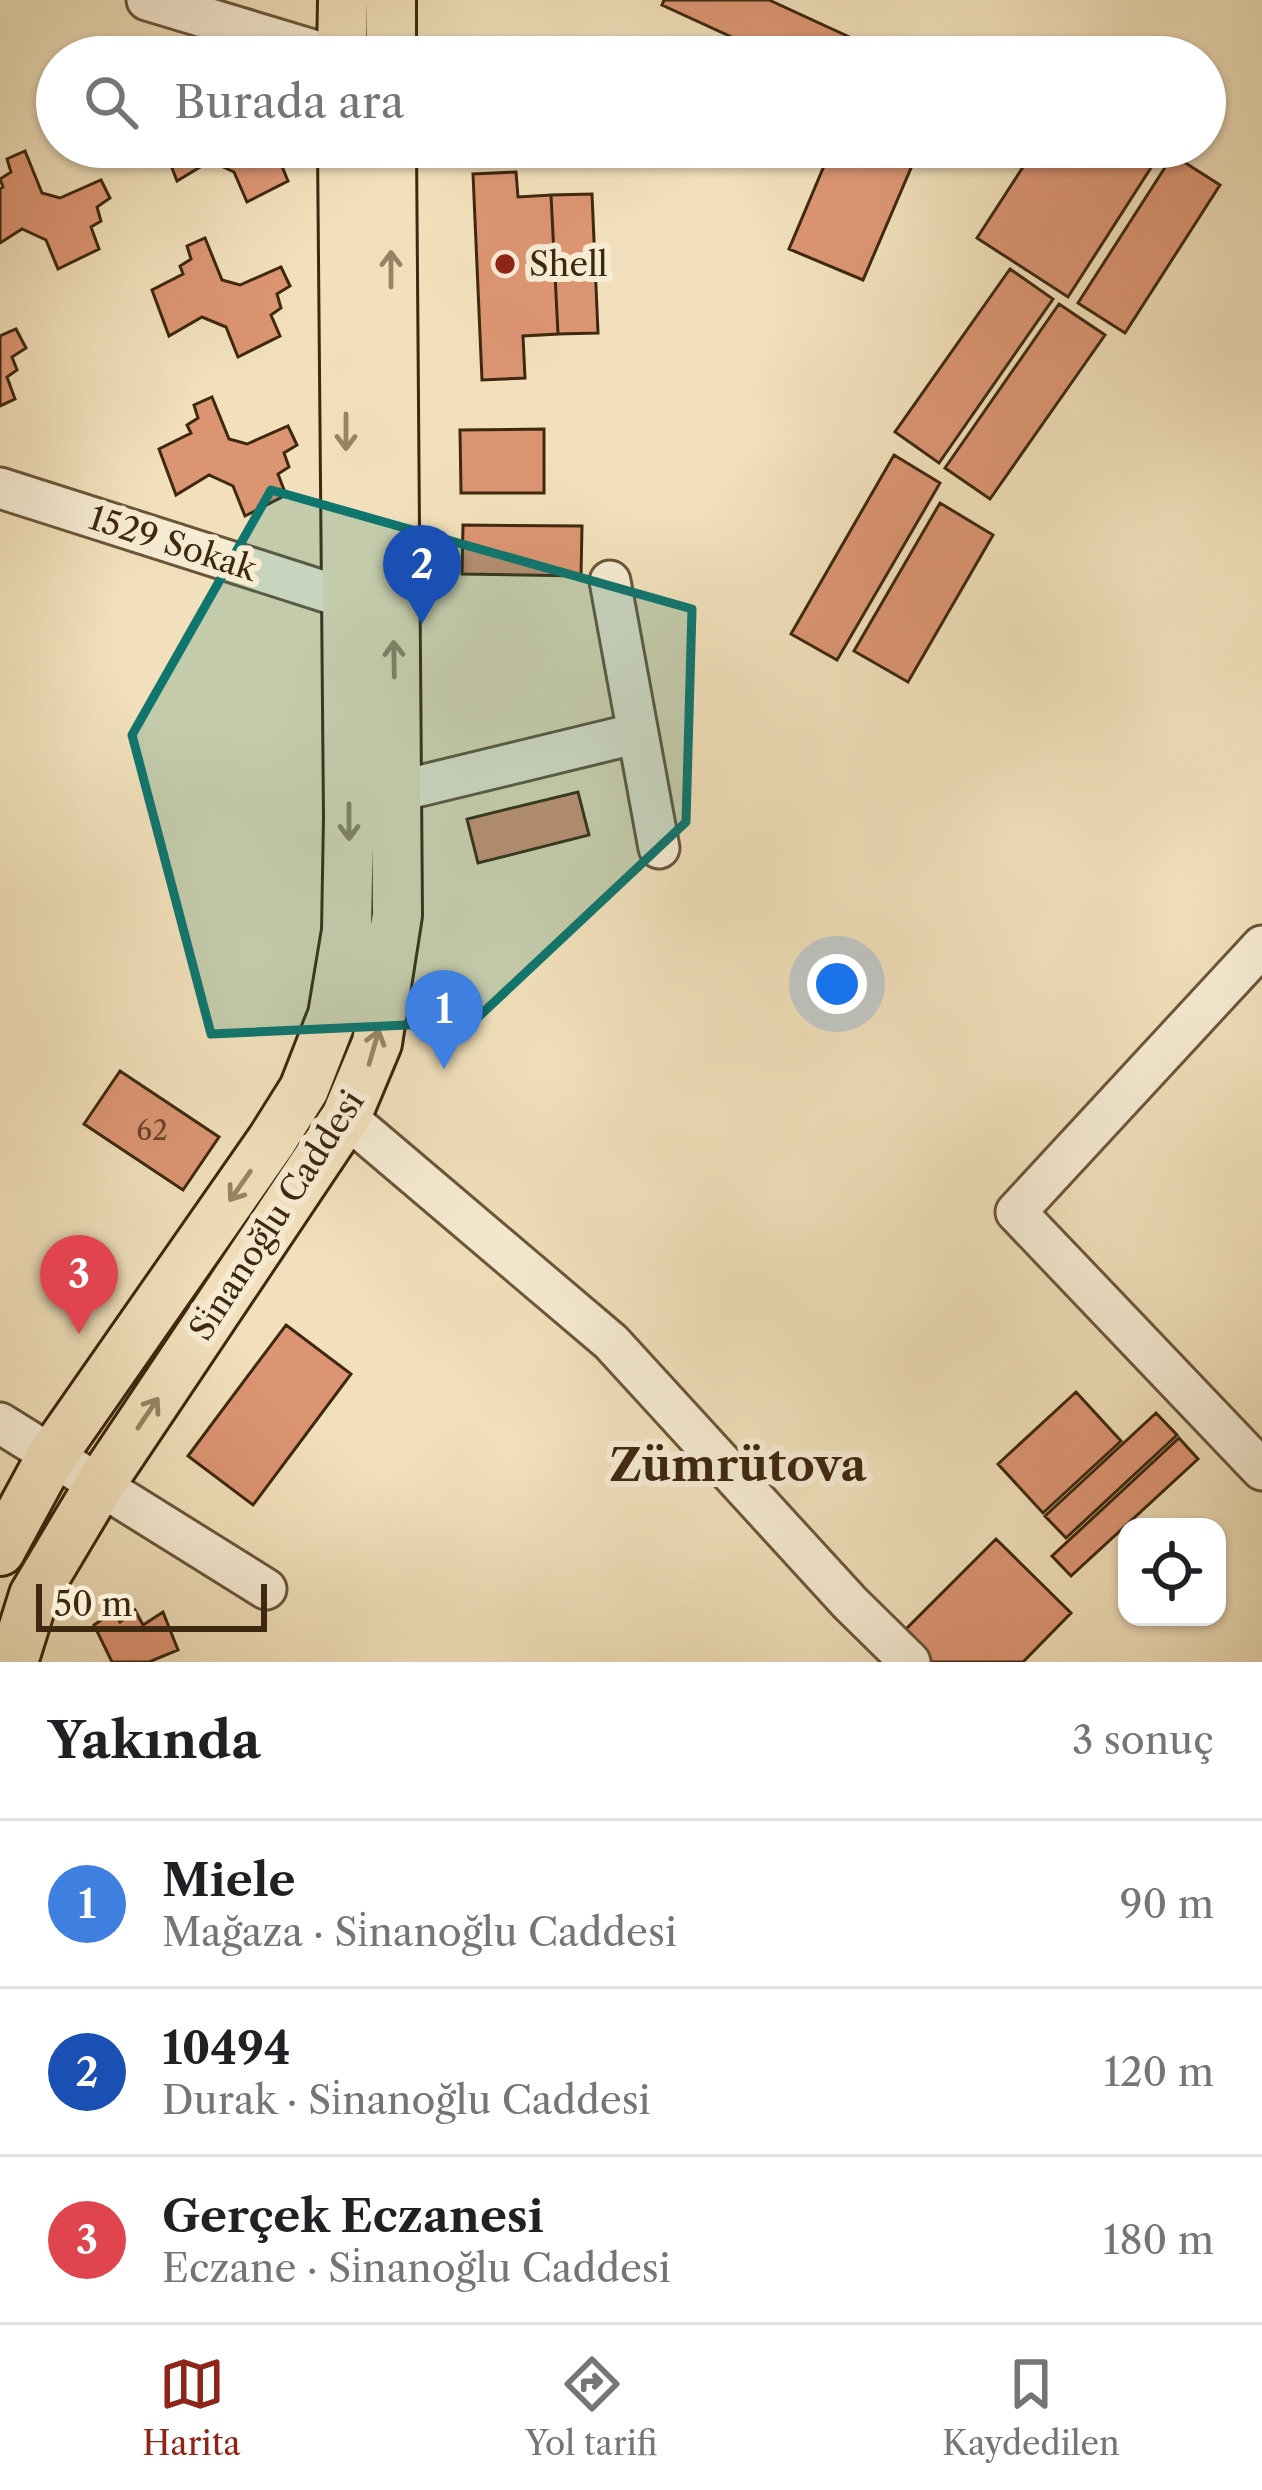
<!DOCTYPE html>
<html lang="tr">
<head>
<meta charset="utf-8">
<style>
  body { margin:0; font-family:"Libre Caslon Text",serif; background:#f6f6f6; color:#202124 }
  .controls { position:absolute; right:36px; bottom:36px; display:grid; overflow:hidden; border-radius:24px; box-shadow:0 3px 9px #0004 }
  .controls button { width:108px; height:108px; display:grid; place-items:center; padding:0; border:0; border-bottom:3px solid #e0e0e0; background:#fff; color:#202124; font:60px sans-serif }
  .scale { position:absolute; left:36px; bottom:30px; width:231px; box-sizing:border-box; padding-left:12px; border:6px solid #3e280f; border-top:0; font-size:33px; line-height:42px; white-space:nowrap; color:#3e280f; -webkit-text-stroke:9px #f6ebd3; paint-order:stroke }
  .you { position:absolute; left:837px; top:984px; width:42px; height:42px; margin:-30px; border:9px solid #fff; border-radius:50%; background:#1a73e8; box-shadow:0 0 0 18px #1a73e833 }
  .badge { display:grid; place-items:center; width:78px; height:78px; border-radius:50%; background:#8f2418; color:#fff; font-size:39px; font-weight:700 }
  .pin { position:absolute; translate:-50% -99px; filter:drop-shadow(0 3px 6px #0008) }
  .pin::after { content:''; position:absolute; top:63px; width:42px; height:36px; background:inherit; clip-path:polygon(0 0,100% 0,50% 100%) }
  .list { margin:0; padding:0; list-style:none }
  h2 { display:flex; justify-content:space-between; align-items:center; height:156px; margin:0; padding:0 48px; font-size:51px }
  h2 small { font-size:39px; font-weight:400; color:#757577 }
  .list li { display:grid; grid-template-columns:78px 1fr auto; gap:36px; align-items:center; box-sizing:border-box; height:168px; padding:0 48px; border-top:3px solid #e0e0e0 }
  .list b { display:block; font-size:45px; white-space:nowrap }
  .list p { margin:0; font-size:39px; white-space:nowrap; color:#757577 }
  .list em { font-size:39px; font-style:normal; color:#757577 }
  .icon { flex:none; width:66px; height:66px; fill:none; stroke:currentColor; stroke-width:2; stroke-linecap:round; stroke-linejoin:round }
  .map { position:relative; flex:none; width:1262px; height:1662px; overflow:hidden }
  .search { position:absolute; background:#fff; box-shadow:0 3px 9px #0004; left:36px; right:36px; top:36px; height:132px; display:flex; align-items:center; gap:30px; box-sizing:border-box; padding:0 42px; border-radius:66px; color:#757577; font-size:45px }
  .sheet { height:660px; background:#fff }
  nav { display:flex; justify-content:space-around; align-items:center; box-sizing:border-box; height:168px; border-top:3px solid #e0e0e0; background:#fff; font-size:33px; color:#757577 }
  nav a { display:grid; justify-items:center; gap:6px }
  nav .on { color:#8f2418 }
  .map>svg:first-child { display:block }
</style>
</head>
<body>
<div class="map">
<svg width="1262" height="1662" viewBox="0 0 1262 1662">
  <rect width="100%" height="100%" fill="#f1e0bb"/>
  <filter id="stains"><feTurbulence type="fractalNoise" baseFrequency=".00167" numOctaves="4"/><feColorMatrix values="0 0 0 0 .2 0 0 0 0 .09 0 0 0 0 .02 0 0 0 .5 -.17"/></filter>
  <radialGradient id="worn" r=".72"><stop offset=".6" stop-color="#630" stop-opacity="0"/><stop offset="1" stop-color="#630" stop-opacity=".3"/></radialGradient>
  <path fill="#dc9573" stroke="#3e280f" stroke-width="3" d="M664,0H769L858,41L851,57H775L662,5Z
    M164,147H288L290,152L279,159L288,181L247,202L234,172L210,161L177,181Z
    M832,147H920L863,280L789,249Z
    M1036,147L1163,149L1068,297L977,238Z
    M25,151L42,193L60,198L101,180L110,198L97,207L101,221L91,227L99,249L58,269L46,240L22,229L0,243V189L3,187L0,179L11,172L7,159Z
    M1173,155L1220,185L1125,333L1078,303Z
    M516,172L518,197L551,195L558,334L523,336L525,378L482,380L473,174Z
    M592,194L598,333L558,334L551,195Z
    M205,238L222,280L240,285L281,267L290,286L277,294L281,308L271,315L280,336L238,357L226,327L202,317L169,336L152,290L183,274L180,266L191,259L187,246Z
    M1010,269L1053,299L939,463L895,432Z
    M1059,304L1105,335L990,499L945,468Z
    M16,329L26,348L12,357L17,370L7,377L15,399L0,406V336Z
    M212,397L229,439L247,444L288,426L297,445L284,453L289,467L278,474L286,495L245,516L233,486L209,475L176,495L159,449L191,433L187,425L198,418L194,405Z
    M544,429V493H461L460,430Z
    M894,455L940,483L837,660L791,634Z
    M940,503L993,535L908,682L854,651Z
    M463,525L582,526L581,576L462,574Z
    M578,792L589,835L478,863L467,819Z
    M120,1071L219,1137L183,1190L84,1124Z
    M286,1325L351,1374L253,1505L188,1456Z
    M1076,1392L1121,1441L1043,1513L998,1464Z
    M1156,1413L1177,1435L1066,1538L1045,1516Z
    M1179,1438L1198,1459L1071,1576L1052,1556Z
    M996,1539L1071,1613L1023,1662H933L903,1632Z
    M135,1610L143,1625L163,1612L178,1650L149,1662H112L94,1625L113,1612L120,1622Z"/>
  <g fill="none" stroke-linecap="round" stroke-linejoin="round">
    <defs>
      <path id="minor" d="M147,0L336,57
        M0,488L345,598
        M610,581L659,848
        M395,792L638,733
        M1262,946L1016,1212L1262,1470
        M346,1117L611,1342L850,1603L910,1662
        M0,1423L266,1589"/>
      <path id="major" d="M391,0V57
        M342,57L343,0
        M0,1551L51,1457L272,1140L304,1089L333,1015L347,931L349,817L343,147
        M13,1662L34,1595L99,1486L346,1117L377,1043L397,915L391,147"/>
    </defs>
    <use href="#minor" stroke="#6b563a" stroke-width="45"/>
    <use href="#major" stroke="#3e280f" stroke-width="54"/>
    <use href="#minor" stroke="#f6ebd3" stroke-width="39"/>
    <use href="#major" stroke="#f1e0bb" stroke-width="48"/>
  </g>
  <defs><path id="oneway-shaft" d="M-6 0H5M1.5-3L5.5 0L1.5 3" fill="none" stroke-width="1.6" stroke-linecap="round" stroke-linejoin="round" transform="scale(3)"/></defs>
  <g stroke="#988465">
    <use href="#oneway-shaft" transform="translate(391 269) rotate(-90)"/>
    <use href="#oneway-shaft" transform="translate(346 432) rotate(90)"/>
    <use href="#oneway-shaft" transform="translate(394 659) rotate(-91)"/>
    <use href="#oneway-shaft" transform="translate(349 822) rotate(90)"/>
    <use href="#oneway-shaft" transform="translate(374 1047) rotate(-74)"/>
    <use href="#oneway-shaft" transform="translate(240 1186) rotate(125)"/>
    <use href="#oneway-shaft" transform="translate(148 1413) rotate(-56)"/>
  </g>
  <path fill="#0f766e" fill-opacity="0.2" stroke="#0f766e" stroke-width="9" stroke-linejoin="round" d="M271,490L692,609L686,822L473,1022L211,1034L132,735Z"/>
  <circle fill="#8f2418" stroke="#f6ebd3" stroke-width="4.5" cx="505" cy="264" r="12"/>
  <g text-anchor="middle" stroke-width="12" stroke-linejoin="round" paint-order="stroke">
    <g font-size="27" fill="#664328">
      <text x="152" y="1140">62</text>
    </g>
    <g font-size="33" fill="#3e280f" stroke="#f6ebd3" text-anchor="start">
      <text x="529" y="276">Shell</text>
    </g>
    <g font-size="33" fill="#3e280f" stroke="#f6ebd3">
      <text transform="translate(173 543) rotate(18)" y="12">1529 Sokak</text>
      <text transform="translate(276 1215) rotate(-57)" y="12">Si̇nanoğlu Caddesi</text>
    </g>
    <g font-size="45" font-weight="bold" fill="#3e280f" stroke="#f6ebd3">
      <text x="738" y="1481">Zümrütova</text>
    </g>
  </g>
  <rect width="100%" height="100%" filter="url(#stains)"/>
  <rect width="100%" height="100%" fill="url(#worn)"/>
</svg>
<div class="controls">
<button><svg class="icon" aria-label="locate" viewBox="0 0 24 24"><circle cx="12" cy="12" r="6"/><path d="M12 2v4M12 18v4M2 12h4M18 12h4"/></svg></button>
</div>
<div class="scale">50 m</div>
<div class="you"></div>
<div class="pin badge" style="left:444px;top:1069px;background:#3f7fe0">1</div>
<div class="pin badge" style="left:422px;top:624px;background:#1a4fb4">2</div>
<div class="pin badge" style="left:79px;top:1334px;background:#e0444e">3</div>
<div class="search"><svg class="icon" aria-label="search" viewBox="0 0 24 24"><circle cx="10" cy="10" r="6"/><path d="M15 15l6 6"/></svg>Burada ara</div>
</div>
<section class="sheet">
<h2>Yakında<small>3 sonuç</small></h2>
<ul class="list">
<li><span class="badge" style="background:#3f7fe0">1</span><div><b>Miele</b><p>Mağaza · Si̇nanoğlu Caddesi</p></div><em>90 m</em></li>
<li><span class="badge" style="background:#1a4fb4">2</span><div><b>10494</b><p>Durak · Si̇nanoğlu Caddesi</p></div><em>120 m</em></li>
<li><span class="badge" style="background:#e0444e">3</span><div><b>Gerçek Eczanesi</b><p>Eczane · Si̇nanoğlu Caddesi</p></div><em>180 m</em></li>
</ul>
</section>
<nav>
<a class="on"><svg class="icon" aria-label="map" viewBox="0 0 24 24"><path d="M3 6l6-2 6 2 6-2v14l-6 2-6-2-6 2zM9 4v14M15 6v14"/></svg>Harita</a>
<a><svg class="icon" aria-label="directions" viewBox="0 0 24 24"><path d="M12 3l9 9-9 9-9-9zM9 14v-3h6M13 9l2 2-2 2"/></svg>Yol tarifi</a>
<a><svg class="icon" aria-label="saved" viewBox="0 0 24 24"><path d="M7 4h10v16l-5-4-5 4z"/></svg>Kaydedilen</a>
</nav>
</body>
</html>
